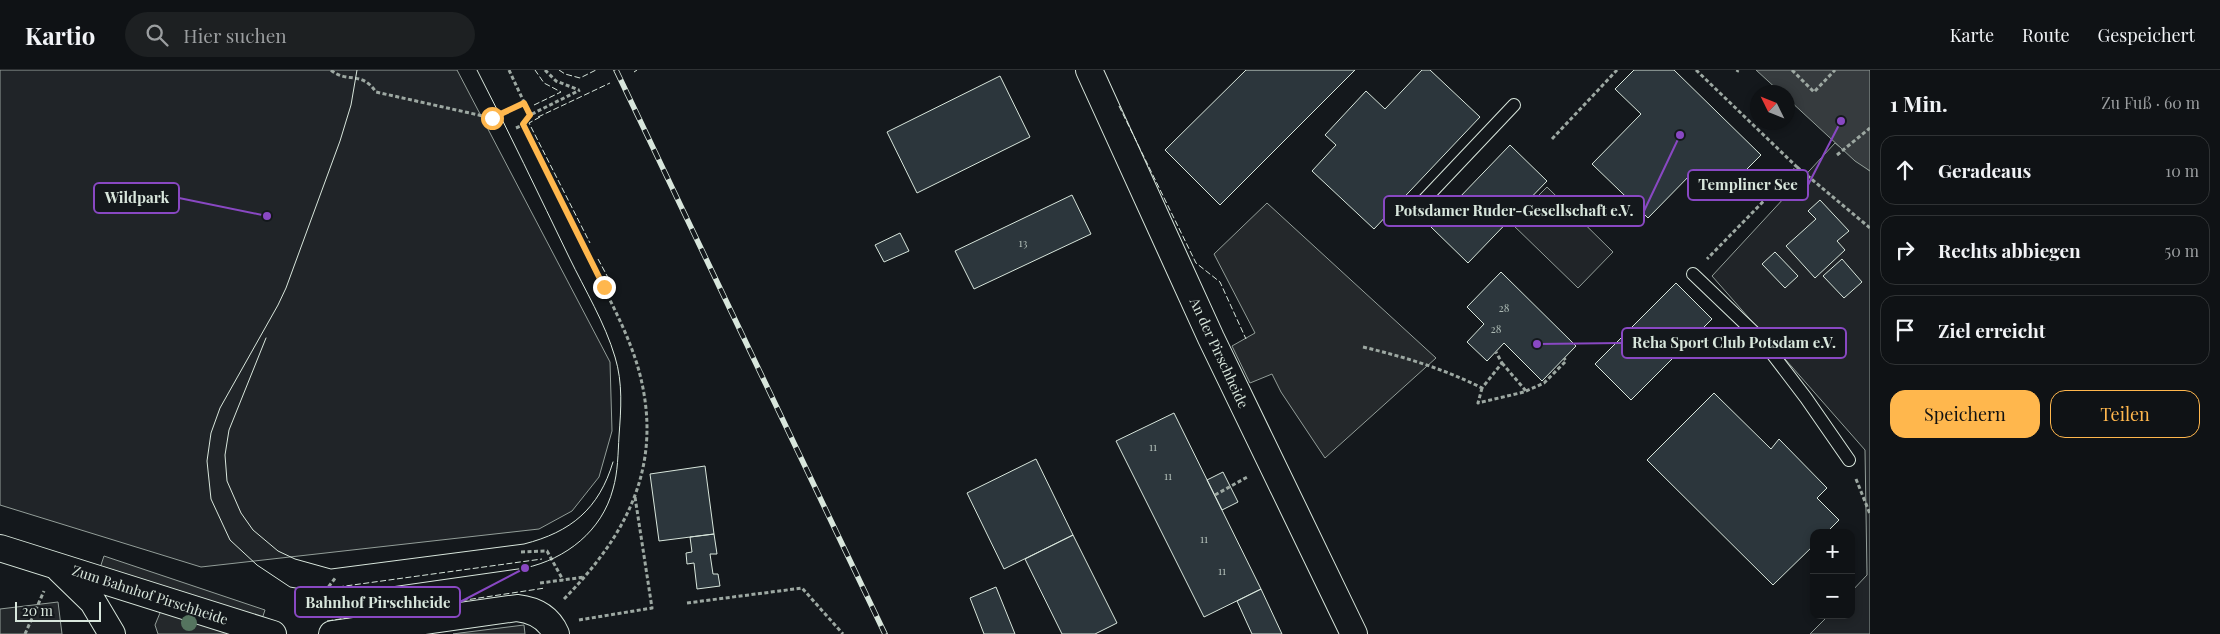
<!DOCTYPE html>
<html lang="de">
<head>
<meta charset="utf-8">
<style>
  body { margin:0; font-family:"Playfair Display",serif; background:#1d2022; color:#f1f3f6 }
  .controls { position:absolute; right:15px; bottom:15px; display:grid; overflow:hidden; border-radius:10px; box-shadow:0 2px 8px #0003 }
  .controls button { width:45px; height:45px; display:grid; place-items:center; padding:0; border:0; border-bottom:1px solid #2f3234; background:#0f1215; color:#f1f3f6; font:25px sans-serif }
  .compass { position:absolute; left:1750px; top:15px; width:45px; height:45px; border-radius:50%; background:#0f1215; box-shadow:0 2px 8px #0003; rotate:313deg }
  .scale { position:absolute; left:15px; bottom:12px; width:86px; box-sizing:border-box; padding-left:5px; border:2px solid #d8e6dc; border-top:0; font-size:14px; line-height:18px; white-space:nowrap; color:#d8e6dc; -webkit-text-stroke:4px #14181c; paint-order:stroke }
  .stop { position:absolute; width:15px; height:15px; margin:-11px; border:4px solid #ffb74d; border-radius:50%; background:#fff }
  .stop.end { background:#ffb74d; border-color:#fff; box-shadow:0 1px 5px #0008 }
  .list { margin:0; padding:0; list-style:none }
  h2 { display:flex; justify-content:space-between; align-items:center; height:65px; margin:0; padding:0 20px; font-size:21px }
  h2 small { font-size:16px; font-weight:400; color:#9b9ea0 }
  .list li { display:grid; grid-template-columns:32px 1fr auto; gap:15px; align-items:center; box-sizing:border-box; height:70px; margin:0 10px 10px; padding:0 10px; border:1px solid #2f3234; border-radius:15px }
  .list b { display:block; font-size:19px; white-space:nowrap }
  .list em { font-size:16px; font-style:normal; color:#9b9ea0 }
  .actions { display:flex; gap:10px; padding:15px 20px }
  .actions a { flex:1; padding:11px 0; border:1px solid #ffb74d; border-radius:15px; text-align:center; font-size:18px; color:#ffb74d }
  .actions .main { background:#ffb74d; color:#111 }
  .icon { flex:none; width:28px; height:28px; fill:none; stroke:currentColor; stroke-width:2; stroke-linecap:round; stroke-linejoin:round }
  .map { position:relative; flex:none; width:1870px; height:564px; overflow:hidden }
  header { display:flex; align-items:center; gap:30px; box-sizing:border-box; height:70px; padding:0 25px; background:#0f1215; border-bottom:1px solid #2f3234 }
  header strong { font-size:24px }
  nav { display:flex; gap:28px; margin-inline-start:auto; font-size:18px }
  .search { width:350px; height:45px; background:#1d2022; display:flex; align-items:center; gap:12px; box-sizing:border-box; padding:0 18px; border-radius:28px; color:#9b9ea0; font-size:19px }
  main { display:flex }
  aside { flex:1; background:#0f1215 }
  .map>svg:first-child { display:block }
</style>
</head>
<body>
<header>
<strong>Kartio</strong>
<div class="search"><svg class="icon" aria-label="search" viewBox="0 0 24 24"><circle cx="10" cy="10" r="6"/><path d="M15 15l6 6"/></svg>Hier suchen</div>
<nav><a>Karte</a><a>Route</a><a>Gespeichert</a></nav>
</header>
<main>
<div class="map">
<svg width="1870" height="564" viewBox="0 0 1870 564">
  <rect width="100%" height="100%" fill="#14181c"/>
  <path fill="#202428" stroke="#939e99" d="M0,0H457L610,292L612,361L599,407L572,441L539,459L201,497L0,435Z
    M1835,73L1870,101V564H1810L1829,545H1851V522L1867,505L1865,380L1712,206Z
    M1547,117L1613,182L1578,218L1511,153Z"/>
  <path fill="#24282b" stroke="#939e99" d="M1267,133L1436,288L1325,388L1281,322L1272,304L1250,313L1232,276L1255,263L1214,184Z
    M104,486L265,540L257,564H158L155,555L169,521L100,498Z
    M58,532L62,564H0V539Z
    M524,555L525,564H453L460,563Z"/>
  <path fill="#363b3e" stroke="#939e99" d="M1756,0H1870V101L1855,91L1788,29V22H1780Z"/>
  <path fill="#2c363c" stroke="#d8e6dc" d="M1246,0H1355L1220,135L1165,80Z
    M1422,0H1430L1480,47L1374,159L1312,101L1336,75L1325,65L1366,21L1385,39Z
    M1634,0H1674L1761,85L1722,124L1696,99L1648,148L1592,94L1641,44L1615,19Z
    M1000,6L1030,67L917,123L887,62Z
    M1510,75L1547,111L1468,193L1431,157Z
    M1072,125L1091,164L974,219L955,181Z
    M1820,130L1849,161L1837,171L1845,180L1815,208L1786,176L1816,149L1808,141Z
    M900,163L909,181L884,192L875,175Z
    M1775,182L1798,206L1785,218L1762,194Z
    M1842,189L1862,212L1844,228L1823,206Z
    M1501,202L1576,276L1542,311L1504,273L1487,291L1467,272L1484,254L1467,237Z
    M1676,213L1712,249L1631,330L1595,294Z
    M1714,323L1771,379L1779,369L1827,418L1817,428L1839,450L1826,463H1814V475L1773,515L1647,390Z
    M1174,343L1261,519L1204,547L1116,371Z
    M1036,389L1073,465L1004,499L967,423Z
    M705,396L714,464L659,471L650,404Z
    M1223,402L1238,432L1222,440L1207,410Z
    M714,464L717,484H710L713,504H718L720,516L697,519L694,493L687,494L686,483L692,482L690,467Z
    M1073,465L1117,553L1095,564H1062L1025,489Z
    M996,517L1015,564H984L970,528Z
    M1261,519L1282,564H1252L1237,531Z"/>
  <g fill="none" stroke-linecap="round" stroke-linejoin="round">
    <defs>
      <path id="service" d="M1408,147L1514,35
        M1693,204L1761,269L1806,328L1849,390"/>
      <path id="minor" d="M1089,0L1211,268L1354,564
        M0,478L273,564
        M59,499L93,532L112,564
        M332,564L517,538C535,540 549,548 556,564"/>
    </defs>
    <use href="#service" stroke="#d8e6dc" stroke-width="14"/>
    <use href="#minor" stroke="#d8e6dc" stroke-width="28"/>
    <path stroke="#9da8a2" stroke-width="3" stroke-dasharray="4 2.5" stroke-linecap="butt" d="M331,0C347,14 361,0 376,22L492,48L525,33
      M509,0L530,45
      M545,0L556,11L579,20
      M1696,0L1797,97L1707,189
      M1792,0L1814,22L1835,0
      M1737,2L1738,0
      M516,58L523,55
      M1552,69L1617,0
      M1837,85L1870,58
      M1797,97L1870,158
      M597,221L603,217
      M1363,277C1405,287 1444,299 1482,318L1502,293L1496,282
      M1502,293L1526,321
      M1482,318L1478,333L1524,322L1544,313L1566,291L1564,288
      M1856,409L1870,444
      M1215,425L1249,406
      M521,482L547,481L563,510
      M540,513L585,507
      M564,529C628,464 664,394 639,301C629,265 610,230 593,197C570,149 546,102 523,55L530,45L580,20
      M687,533L802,518L843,564
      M318,540L323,524L336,507
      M579,550L652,538L635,427
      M25,564L44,521"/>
    <use href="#service" stroke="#14181c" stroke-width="12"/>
    <use href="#minor" stroke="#14181c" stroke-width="26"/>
    <path stroke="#d8e6dc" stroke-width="1" d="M357,0L351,35L340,71L286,218L278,235L220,338L211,363L207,391L211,429L230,470L257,495L290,517L335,525L525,498C566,489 602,461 613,419C618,402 618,383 619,366C621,339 623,313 615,287C605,253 585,220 569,187C539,125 509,62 477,0
      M266,268L229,360L225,385L227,411L241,443L253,460L278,481L295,489L331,499L524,474C571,462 599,439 613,392"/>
    <defs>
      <path id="rail" d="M616,0L885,564"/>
    </defs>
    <use href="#rail" stroke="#d8e6dc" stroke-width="5.5"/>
    <use href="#rail" stroke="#14181c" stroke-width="4" stroke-dasharray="11" stroke-linecap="butt"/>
    <path stroke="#d8e6dc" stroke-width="1" stroke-dasharray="6 2.5" stroke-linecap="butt" d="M559,0L565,4L580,8L596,0
      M634,2L637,0
      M534,35L561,22L544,13L535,0
      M1119,36L1196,193L1220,212L1246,269
      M538,47L610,13
      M540,47L529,53L590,173
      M598,189L612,215
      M338,517L542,489
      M327,551L545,518"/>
  </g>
  <circle fill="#55745f" cx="189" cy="553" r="8"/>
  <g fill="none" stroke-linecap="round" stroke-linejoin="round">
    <path stroke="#ffb74d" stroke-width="6" d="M492,48L524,33L530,45L523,54L604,217"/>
  </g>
  <g text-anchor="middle" stroke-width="4" stroke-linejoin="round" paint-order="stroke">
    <g font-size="11" fill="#adbab4">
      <text x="1023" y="177">13</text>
      <text x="1504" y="242">28</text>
      <text x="1496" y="263">28</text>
      <text x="1153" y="381">11</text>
      <text x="1168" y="410">11</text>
      <text x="1204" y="473">11</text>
      <text x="1222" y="505">11</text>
    </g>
    <g font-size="14" fill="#d8e6dc" stroke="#14181c">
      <text transform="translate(1219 283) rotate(65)" y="5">An der Pirschheide</text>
      <text transform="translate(150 525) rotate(18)" y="5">Zum Bahnhof Pirschheide</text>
    </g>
  </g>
  <path fill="none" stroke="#8948c3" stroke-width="2" d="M1841 51L1808 115M267 146L179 128M1680 65L1644 141M1537 274L1622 273M525 498L460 532"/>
  <g fill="#8948c3" stroke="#14181c" stroke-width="2">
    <circle cx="1841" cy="51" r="5"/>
    <circle cx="267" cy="146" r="5"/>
    <circle cx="1680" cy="65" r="5"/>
    <circle cx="1537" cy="274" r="5"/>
    <circle cx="525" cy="498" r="5"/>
  </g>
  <g fill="#14181c" stroke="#8948c3" stroke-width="2">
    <rect x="1688" y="100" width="120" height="30" rx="5"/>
    <rect x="94" y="113" width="85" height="30" rx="5"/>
    <rect x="1384" y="126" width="260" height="30" rx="5"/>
    <rect x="1622" y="258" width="224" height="30" rx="5"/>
    <rect x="295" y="517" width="165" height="30" rx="5"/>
  </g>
  <g font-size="15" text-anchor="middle" font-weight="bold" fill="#d8e6dc">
    <text x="1748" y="120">Templiner See</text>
    <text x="137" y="133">Wildpark</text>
    <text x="1514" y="146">Potsdamer Ruder-Gesellschaft e.V.</text>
    <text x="1734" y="278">Reha Sport Club Potsdam e.V.</text>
    <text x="378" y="538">Bahnhof Pirschheide</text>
  </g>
</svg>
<div class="controls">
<button>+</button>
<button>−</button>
</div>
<svg class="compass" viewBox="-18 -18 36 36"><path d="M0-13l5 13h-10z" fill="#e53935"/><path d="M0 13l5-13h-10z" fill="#9b9ea0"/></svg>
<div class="scale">20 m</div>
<div class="stop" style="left:492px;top:48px"></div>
<div class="stop end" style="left:604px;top:217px"></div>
</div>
<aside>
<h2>1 Min.<small>Zu Fuß · 60 m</small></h2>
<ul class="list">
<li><svg class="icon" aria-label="ahead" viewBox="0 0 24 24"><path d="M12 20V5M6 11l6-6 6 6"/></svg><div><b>Geradeaus</b></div><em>10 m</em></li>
<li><svg class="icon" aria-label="right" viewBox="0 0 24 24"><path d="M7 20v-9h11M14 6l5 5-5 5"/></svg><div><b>Rechts abbiegen</b></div><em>50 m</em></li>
<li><svg class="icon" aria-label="arrive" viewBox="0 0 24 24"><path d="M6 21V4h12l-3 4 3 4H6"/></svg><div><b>Ziel erreicht</b></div></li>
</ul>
<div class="actions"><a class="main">Speichern</a><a>Teilen</a></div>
</aside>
</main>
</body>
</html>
